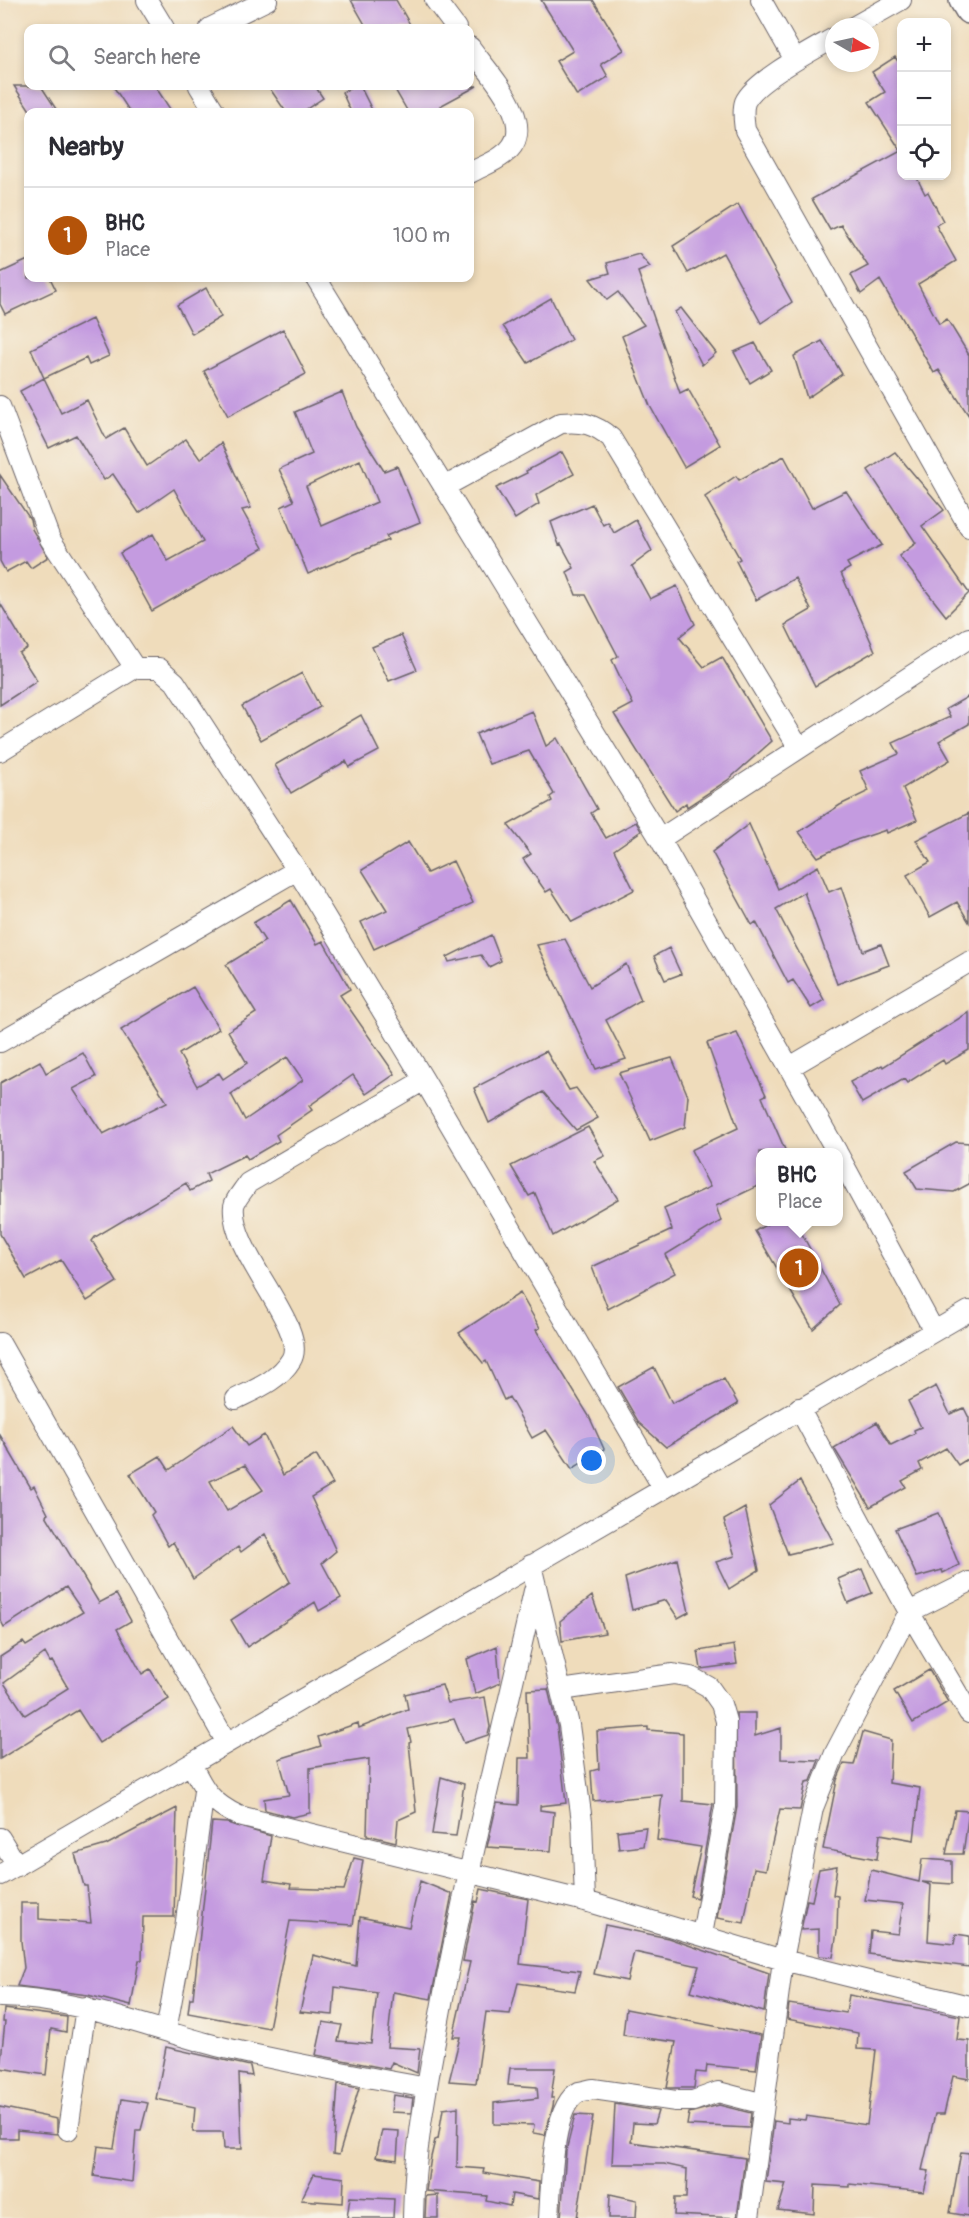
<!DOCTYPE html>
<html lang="en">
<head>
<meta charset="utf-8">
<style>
  body { margin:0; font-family:Pangolin,sans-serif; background:#f2f2f3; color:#2b2b33 }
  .controls { position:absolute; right:18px; top:18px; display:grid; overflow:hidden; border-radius:12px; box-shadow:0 3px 9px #0003 }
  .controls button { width:54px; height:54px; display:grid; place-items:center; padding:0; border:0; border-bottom:2px solid #e1e1e2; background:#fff; color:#2b2b33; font:30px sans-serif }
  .compass { position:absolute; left:825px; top:18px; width:54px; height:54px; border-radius:50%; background:#fff; box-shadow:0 3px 9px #0003; rotate:99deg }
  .you { position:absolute; left:592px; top:1461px; width:21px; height:21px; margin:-15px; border:4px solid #fff; border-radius:50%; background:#1a73e8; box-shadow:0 0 0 9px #1a73e833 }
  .badge { display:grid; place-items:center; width:39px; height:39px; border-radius:50%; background:#b45309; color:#fff; font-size:20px; font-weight:700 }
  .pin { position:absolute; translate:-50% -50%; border:3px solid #fff; box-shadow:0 2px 6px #0006 }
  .popup { position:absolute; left:756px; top:1148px; width:87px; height:78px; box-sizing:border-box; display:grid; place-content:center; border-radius:12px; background:#fff; filter:drop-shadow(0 2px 4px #0005); font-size:20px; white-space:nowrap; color:#7c7c81 }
  .popup b { font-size:22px; color:#2b2b33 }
  .popup::after { content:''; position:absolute; left:50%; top:100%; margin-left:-12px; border:12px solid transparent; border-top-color:#fff }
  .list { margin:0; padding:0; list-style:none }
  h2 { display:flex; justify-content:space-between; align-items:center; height:78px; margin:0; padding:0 24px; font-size:26px }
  h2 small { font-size:20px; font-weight:400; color:#7c7c81 }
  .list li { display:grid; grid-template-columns:39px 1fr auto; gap:18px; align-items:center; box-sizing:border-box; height:96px; padding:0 24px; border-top:2px solid #e1e1e2 }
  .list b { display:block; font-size:22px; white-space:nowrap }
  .list p { margin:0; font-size:20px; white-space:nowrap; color:#7c7c81 }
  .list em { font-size:20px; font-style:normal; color:#7c7c81 }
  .icon { flex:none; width:33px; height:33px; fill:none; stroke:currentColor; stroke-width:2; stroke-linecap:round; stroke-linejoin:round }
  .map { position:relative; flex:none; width:969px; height:2218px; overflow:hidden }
  .search { position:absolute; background:#fff; box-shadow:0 3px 9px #0003; left:24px; top:24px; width:450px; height:66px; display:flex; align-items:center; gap:15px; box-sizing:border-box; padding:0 21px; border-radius:12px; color:#7c7c81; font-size:22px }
  .panel { position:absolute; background:#fff; box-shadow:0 3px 9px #0003; left:24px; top:108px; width:450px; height:174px; border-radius:12px }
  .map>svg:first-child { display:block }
</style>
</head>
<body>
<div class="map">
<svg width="969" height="2218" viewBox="0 0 969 2218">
  <rect width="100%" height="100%" fill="#f7f3e8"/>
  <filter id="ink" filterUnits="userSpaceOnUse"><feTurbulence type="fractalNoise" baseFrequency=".0167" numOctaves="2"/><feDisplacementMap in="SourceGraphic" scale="12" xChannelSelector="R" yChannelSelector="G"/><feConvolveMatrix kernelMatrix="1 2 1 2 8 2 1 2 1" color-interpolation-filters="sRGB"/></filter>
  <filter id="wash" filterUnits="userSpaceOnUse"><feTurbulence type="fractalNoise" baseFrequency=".008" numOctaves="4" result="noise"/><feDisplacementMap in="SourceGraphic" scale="24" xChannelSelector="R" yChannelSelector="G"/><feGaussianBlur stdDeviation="1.35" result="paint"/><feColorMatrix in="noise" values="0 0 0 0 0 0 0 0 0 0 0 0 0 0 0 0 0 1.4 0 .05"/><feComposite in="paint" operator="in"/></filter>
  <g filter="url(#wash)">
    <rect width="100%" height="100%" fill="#efdcbb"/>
    <g id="blocks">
      <path fill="#c49be0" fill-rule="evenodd" d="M351,0H396L412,28H367Z
        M541,0H593L624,50L601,64L608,77L577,96L556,61L573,51Z
        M895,57L902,67V176H916L925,194L928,192L943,221L936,225L956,261L918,284L939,324L947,319L969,355V416L939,370L934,373L880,280L861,294L851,275L868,266L841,225L830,230L812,199L901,151L869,102L885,92L872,72Z
        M14,86H41L58,112H31Z
        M113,86H155L172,112H130Z
        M268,86H315L323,98L302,112H286Z
        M355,86H360L373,112H351L342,92Z
        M393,86H477L440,106L444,112H408Z
        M738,204L792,302L761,323L723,253L688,273L673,246Z
        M639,254L650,267L638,272L680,393L688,389L720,445L684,467L650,406L622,336L644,325L618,292L607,300L590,279L610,273L607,263Z
        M28,260V278H50L56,290L5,314L0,304V273Z
        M206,288L221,317L192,334L177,305Z
        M551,298L571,340L528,363L503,326Z
        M681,308L716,353L702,365L675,312Z
        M92,319L109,356L89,365L86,358L44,378L31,349Z
        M283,329L306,374L228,416L204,371Z
        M822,341L842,374L807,398L794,356Z
        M755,343L771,370L750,383L734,352Z
        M44,378L61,413L87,400L106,439L124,428L147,466L186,439L200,459L221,443L251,508L242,510L263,548L152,611L120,553L153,534L168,561L203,542L174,489L139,513L113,474L104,480L76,435L49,448L20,391Z
        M342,392L356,427L384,471L397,466L420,522L386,536L388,540L308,574L281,507L294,501L279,469L312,454L295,412ZM360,460L377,502L322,526L306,486Z
        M562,452L574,474L536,495L539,504L515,519L496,488L527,473L526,471Z
        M895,452L944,510L922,526L969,593L946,616L899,556L916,543L868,470Z
        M784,456L812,508L846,491L882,545L847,563L850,568L841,573L875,651L815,686L785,625L811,610L795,578L756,600L736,561L740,559L705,497L736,476L739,480Z
        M0,475L30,519L32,529L48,557L31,568L26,561L6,572L0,561Z
        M592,504L603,525L608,522L614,533L636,520L652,551L632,566L650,599L677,586L695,624L679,637L704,667L722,657L772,741L728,780L687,807L686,803L675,811L614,714L633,704L612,660L618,656L586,595H576L567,572L574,568L561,544L559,545L551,522Z
        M0,603L27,648L19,653L37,681L0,705Z
        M401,635L417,670L389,681L372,647Z
        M302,673L320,707L261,740L242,706Z
        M969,696V724L939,741L950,760L903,788L917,820L887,833L886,830L850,842L818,857L799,832L840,805L869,791L860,771L899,754L893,743L950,717L946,709Z
        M532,711L546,746L557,738L597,809L591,813L606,838L636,822L641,831L614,850L634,890L572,922L551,889L546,892L523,859L531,854L508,825L552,801L550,797L554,794L529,751L489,764L476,734Z
        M361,715L379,751L349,767L346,761L291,793L275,765Z
        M969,813V922L957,902L930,917L907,875L930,862L916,840Z
        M749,824L778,889L818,866L829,892L841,887L863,951L881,944L889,965L837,984L804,892L776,909L824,1000L811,1008L793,980L788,983L756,922L752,925L712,852Z
        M408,842L427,873L453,861L473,903L374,949L361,922L387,910L362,870Z
        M291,900L317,944L323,941L350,989L340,995L395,1074L366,1094L353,1075L309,1106L312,1110L276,1135L279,1141L248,1159L245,1155L206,1174L209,1181L190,1191L186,1183L95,1237L92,1241L117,1282L87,1301L61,1260L26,1279L0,1234V1083L40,1061L46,1073L83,1053L96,1077L73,1089L103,1134L167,1102L121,1030L193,987L219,1029L179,1054L197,1086L219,1073L223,1079L247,1063L228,1031L256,1013L226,965L265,941L253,923ZM287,1057L303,1080L245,1120L231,1094Z
        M491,935L501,961L489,967L481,955L449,962L447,957Z
        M565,939L590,987L626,964L641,1000L606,1020L626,1059L596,1069L537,945Z
        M669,948L681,974L665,980L654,956Z
        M969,1012V1050L945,1064L943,1060L907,1083L904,1079L862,1103L850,1082L882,1065L883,1067Z
        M737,1033L766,1095L762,1097L786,1152H760V1185L716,1206L721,1221L665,1255L675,1273L608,1309L592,1267L672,1230L664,1208L710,1187L691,1150L738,1128L707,1043Z
        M546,1051L569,1090L576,1088L598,1118L576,1130L543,1092L489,1123L474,1088Z
        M672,1058L688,1096L685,1127L650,1141L619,1073Z
        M588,1127L605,1156L594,1161L618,1199L553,1236L535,1193L529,1196L511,1166Z
        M956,1142L969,1143V1184L954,1192L917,1189L906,1171Z
        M772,1221H795L840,1305L813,1329L755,1231Z
        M520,1293L540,1328L536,1330L589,1416L604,1449L572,1469L546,1430L532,1438L509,1397L504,1400L486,1361L483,1363L459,1333Z
        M654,1367L672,1403L724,1379L738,1404L666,1447L639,1423L618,1387Z
        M936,1386L950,1414L964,1408L969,1418V1458L958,1465L946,1448L919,1463L922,1470L902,1481L906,1487L870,1507L834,1448L877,1422L891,1445L915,1433L914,1430L921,1427L908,1401Z
        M233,1426L247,1446L264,1435L283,1475L316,1455L333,1484L311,1497L336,1551L322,1563L341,1598L319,1611L315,1602L247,1647L231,1620L290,1582L265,1534L241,1552L238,1547L193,1579L173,1542L168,1546L151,1515L154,1512L130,1474L160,1456L169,1470ZM245,1465L263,1490L227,1511L210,1481Z
        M0,1435L31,1488L34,1486L48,1514L46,1515L99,1603L116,1594L131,1621L117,1629L142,1674L150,1669L169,1699L99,1743L78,1710L0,1759V1657L23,1642L26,1646L83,1612L66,1587L4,1627L0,1619ZM45,1653L50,1662L52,1661L68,1688L25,1715L4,1683Z
        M800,1481L834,1543L788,1554L769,1505Z
        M745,1508L759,1570L729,1589L716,1562L735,1556L724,1520Z
        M938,1513L959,1565L943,1573L942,1570L917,1577L895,1529Z
        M677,1559L689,1612L678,1618L666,1600L632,1610L625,1578Z
        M862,1569L872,1593L848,1603L838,1579Z
        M592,1596L605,1633L562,1641L560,1621Z
        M734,1645L737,1664L701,1669L698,1651Z
        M497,1646L500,1683L475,1694L467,1659Z
        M929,1670L948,1702L913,1723L894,1691Z
        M442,1685L448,1703L485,1697L490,1727L488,1735L464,1743L454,1719L408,1729L411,1742L409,1743L416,1812L398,1820L396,1842L367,1835L369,1759L310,1768V1813L292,1817L265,1810L264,1799L289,1795L279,1759L321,1746L318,1737L358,1723L359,1728L408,1709L405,1694Z
        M548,1689L557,1727L566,1803L540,1806V1810L554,1812L551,1851L487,1847L497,1803L518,1805L519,1758H530L527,1690Z
        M736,1713H755V1736L781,1728V1759L819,1760L811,1781L806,1782L800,1810L780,1809L766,1870L754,1868L744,1923L717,1918L737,1807Z
        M648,1727V1730L683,1733V1801L713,1804L697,1898L690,1896L701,1847L657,1840L662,1795L593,1801L591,1771L599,1769L597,1731Z
        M863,1732L891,1740L889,1783L920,1788L914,1840L880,1834L877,1859L823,1849L837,1780L844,1764L854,1765Z
        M441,1777L464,1784L456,1836L432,1834Z
        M177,1808L174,1917H143L142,1960H139L131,2006L88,1995L17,1986L24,1968L21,1941V1903H39V1919L91,1923L87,1886H84L75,1854L106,1845Z
        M955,1810L969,1811L963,1854H946Z
        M212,1822L227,1823L271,1836L264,1880L291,1884L290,1888L344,1890L354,1858L363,1860L353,1925L290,1921L269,2028L188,2013L190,1998H193Z
        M646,1827L643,1846L619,1849L617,1831Z
        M922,1859L952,1861V1884L922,1882L931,1885L928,1941L954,1944L956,1934L969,1936V1967L869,1954L871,1931L898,1934L903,1904L865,1900L871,1870L919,1882Z
        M837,1866L833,1895L838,1896L837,1932L833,1957L819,1956V1929L801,1930L807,1900L812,1901L819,1869Z
        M420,1881L452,1894L431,1999L393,1992L387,2047L420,2049L417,2073L392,2062L389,2069L316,2055L323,2022L342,2025L338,2041L371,2044L377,1993L335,1987L333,2015L300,2012L313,1955L356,1966L360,1917L409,1927Z
        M481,1889L528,1899L520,1964L580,1971L575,1991L518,1983L510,2014L486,2012L476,2083L449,2081L460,2037H453L470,1962L463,1961L475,1901L478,1902Z
        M605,1925L668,1938L769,1973L764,2012L691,1991L699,1966L634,1952L627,1981L594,1974Z
        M849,1995L960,2016L957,2040L969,2041V2079L953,2076L944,2114H935L922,2170L929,2171L924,2192L850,2184V2187L815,2185L814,2214L778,2210L786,2184L766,2182L774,2121L788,2123V2118L805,2120L806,2116L867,2125L876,2050L857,2049L858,2033L787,2019L789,2004L846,2013Z
        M4,2009L67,2017L66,2032L51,2029L46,2075L0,2068L5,2022H3Z
        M626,2009L761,2035L756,2070L707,2065L706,2073L696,2072L694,2088H667L676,2042L623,2035Z
        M166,2047L250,2066L252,2076L239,2074L242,2149H224L223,2132H193L195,2107L156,2099Z
        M510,2068H555L551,2098H554L553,2106L545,2135L533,2133L534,2125L494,2124V2103L538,2098L537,2087L508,2085Z
        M338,2084L359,2088L339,2155L333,2154Z
        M393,2095L413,2098L411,2113L391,2112Z
        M122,2099L148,2103L141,2130H136L132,2182L94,2176L98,2146L114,2148Z
        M615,2104L658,2111L654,2124L633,2123L631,2142L745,2158L737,2218L674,2215L675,2198H686L687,2169L664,2164H612Z
        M719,2105L751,2113L749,2128L687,2125L689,2113Z
        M0,2107L57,2119V2134L17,2130V2138H0Z
        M458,2107L457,2167L484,2169L483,2173L539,2182L538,2199L512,2194L510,2206L486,2201L487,2196L426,2191L431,2157L435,2140L438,2139L443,2109Z
        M575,2115L593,2116L577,2218H561L566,2151Z
        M382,2130L399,2131L397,2160L376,2157Z
        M961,2152L969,2153V2216L950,2213Z
        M314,2174L344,2178L343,2203L301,2200Z
        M610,2194L637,2200L636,2218H609Z
        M438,2195V2218H425L426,2196Z
        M350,2197L394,2199L393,2218H347Z"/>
    </g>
  </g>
  <g filter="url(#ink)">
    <use href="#blocks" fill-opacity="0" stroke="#6a6368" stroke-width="1.5"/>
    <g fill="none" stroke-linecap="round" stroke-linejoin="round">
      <defs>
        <path id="minor" d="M147,0L164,28
          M435,0L456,28
          M761,0L795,60
          M853,27L901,0
          M210,28L267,0
          M834,38C813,50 754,81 745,102C742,111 744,121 745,130L969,527
          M470,47C488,73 543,127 503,155C493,163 480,167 470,173
          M199,86L215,112
          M316,278L660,839L837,1152
          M0,406L50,539L135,668H159L175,682L297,870L424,1080L663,1488
          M444,487L561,423C582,421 595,424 611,438L799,748
          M0,751L135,668
          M660,839L969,638
          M0,1042L297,870
          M790,1067L969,962
          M838,1154L934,1331
          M0,1343L227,1743
          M236,1399C256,1389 279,1380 291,1360C310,1329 229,1252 234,1206C235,1199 244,1190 248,1183L424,1080
          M799,1408L909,1612L969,1713
          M531,1565L569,1725L582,1821L585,1901L783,1960L969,2006
          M561,1690L673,1674L691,1677L709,1687L721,1704L726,1721L725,1807L702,1935
          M191,1764C204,1790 211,1803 239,1816L585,1901
          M0,1838L17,1866
          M0,1875L969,1311
          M0,1997C76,1998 145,2027 217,2046C286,2063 357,2075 427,2088
          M166,2031L185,1928L204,1791
          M68,2130L86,2007
          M413,2218C414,2144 430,2071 443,1998C469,1862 503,1727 534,1591
          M549,2218C551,2191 551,2105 579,2092C583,2091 589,2090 593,2089L676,2101H693L718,2092L764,2104
          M749,2218L783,1960L813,1808L835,1753L909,1612L969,1582"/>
        <path id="secondary" d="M963,0L969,10"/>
      </defs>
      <use href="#minor" stroke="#6a6368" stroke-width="22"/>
      <use href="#secondary" stroke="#6a6368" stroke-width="30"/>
      <use href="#minor" stroke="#fff" stroke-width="20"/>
      <use href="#secondary" stroke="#fff" stroke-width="27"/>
    </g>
  </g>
</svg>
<div class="controls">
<button>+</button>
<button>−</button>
<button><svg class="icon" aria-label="locate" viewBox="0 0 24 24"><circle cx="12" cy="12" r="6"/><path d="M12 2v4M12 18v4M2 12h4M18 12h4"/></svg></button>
</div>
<svg class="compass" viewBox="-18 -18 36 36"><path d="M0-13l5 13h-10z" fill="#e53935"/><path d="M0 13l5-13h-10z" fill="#7c7c81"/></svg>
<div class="you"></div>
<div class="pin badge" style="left:799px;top:1268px">1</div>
<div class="popup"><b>BHC</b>Place</div>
<div class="search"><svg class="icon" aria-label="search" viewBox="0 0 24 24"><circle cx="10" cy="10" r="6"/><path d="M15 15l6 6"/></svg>Search here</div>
<section class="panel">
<h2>Nearby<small></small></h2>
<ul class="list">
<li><span class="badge">1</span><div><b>BHC</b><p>Place</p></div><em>100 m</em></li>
</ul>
</section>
</div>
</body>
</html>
